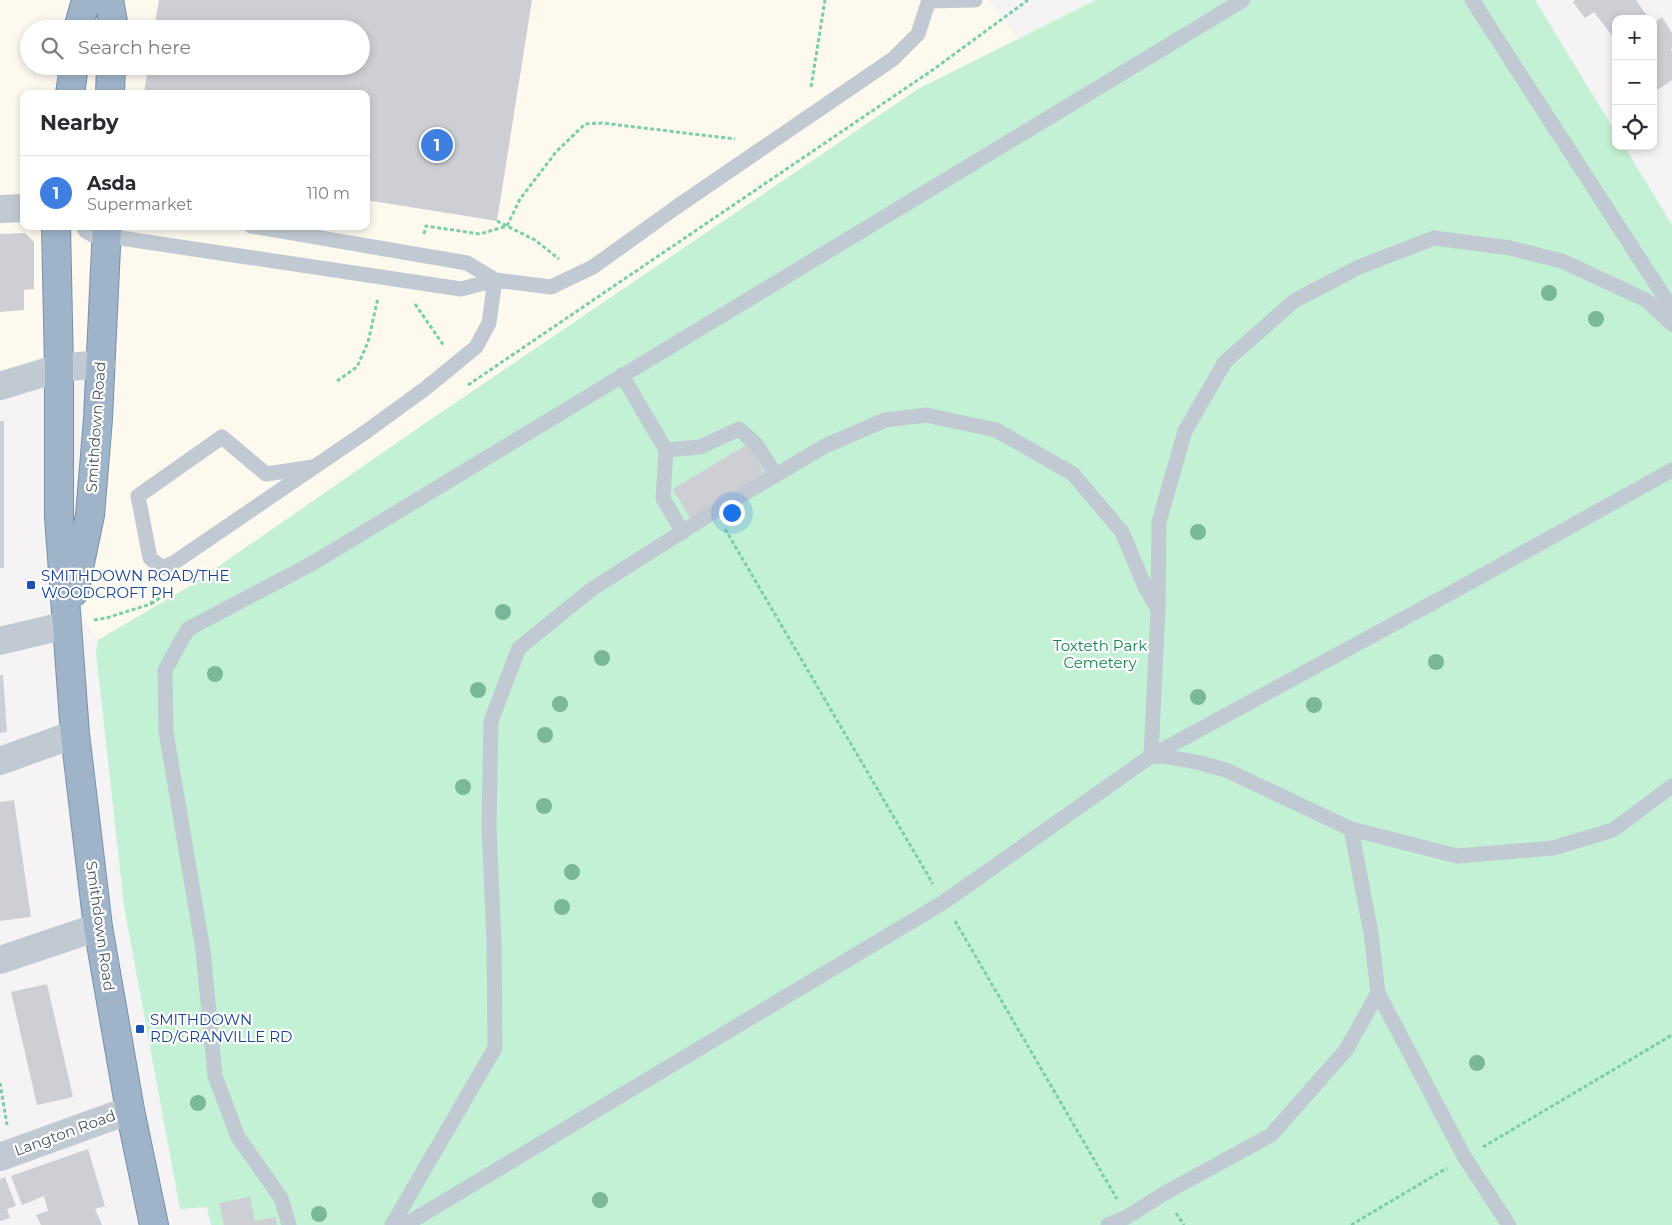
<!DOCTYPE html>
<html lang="en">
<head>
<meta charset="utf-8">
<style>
  body { margin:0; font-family:Montserrat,sans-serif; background:#f2f2f3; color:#2b2b33 }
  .controls { position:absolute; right:15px; top:15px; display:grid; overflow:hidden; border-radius:10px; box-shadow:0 2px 8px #0003 }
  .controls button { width:45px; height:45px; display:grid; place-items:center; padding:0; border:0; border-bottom:1px solid #e1e1e2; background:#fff; color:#2b2b33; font:25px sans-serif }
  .you { position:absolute; left:731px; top:512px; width:18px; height:18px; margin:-12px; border:4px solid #fff; border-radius:50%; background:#1a73e8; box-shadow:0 0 0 8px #1a73e833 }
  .badge { display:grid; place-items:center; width:32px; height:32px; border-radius:50%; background:#0f766e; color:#fff; font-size:16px; font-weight:700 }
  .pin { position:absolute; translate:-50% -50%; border:2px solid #fff; box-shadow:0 1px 5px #0006 }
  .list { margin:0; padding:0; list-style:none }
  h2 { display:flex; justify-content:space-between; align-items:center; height:65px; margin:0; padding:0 20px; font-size:21px }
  h2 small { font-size:16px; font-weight:400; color:#7c7c81 }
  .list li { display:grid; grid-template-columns:32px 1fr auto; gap:15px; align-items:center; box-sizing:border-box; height:75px; padding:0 20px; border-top:1px solid #e1e1e2 }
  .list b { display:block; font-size:19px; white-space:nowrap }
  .list p { margin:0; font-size:16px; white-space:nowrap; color:#7c7c81 }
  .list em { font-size:16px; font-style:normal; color:#7c7c81 }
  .icon { flex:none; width:28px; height:28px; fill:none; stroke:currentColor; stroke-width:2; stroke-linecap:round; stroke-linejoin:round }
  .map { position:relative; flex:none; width:1672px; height:1225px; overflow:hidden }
  .search { position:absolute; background:#fff; box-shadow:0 2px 8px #0003; left:20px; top:20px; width:350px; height:55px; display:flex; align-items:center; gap:12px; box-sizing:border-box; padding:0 18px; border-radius:28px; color:#7c7c81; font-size:19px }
  .panel { position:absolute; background:#fff; box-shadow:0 2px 8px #0003; left:20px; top:90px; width:350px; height:140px; border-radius:10px }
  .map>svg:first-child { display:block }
</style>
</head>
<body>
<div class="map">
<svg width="1672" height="1225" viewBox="0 0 1672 1225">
  <rect width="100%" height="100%" fill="#f5f3f3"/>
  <path fill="#fdf9ef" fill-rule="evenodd" d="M0,0H989L1018,39L918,89L424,424L190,586L98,640L83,619L91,535L104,368L0,375ZM29,29H361V66H29ZM24,94H366V226H24Z"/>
  <path fill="#c3f1d5" d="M1096,0H1535L1616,133V146H1624L1672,225V1225H211L207,1207L180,1209L124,906L96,652L98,640L190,586L424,424L918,89Z"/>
  <path fill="#cdcfd5" d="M159,0H532L497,221L366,200V94H144L148,66H361V29H154Z
    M1575,0H1636L1649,19H1616V41L1594,12L1585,18L1573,2Z
    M1662,17L1672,33V48L1671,50L1672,52V80L1653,93V24Z
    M25,233L34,242V289L24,290V310L0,312V234Z
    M0,421H4V568H0Z
    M748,444L764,473L690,518L673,489Z
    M0,675H3L7,732L0,733Z
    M14,800L31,917L0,921V802Z
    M47,984L73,1097L37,1105L11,992Z
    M88,1149L105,1206L95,1209L102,1225H41L36,1215L48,1211L44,1196L22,1205L11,1176Z
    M5,1177L16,1206L7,1209L10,1218L0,1221V1179Z
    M250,1197L255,1221L276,1217L277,1225H224L219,1203Z"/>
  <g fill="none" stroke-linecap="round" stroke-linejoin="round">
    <defs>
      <path id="trunk" d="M109,0L113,22V29
        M78,29L86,0
        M70,94L74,66
        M110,94L111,66
        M56,226L59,368V517L75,734L98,927L130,1110L154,1225
        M74,592L90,515L98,419L107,226"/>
    </defs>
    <use href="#trunk" stroke="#7690ad" stroke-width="30"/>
    <path stroke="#7ad0a6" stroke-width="3" stroke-dasharray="4 2.5" stroke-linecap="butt" d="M811,87L825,0
      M497,221L535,240L559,259
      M424,234L426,226L480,234L507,226L520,199L556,152L585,124L602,123L735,139
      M415,304L444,346
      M337,381L357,367L368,342L378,298
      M468,385L934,69L1028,0
      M725,529L933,884
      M151,604L171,590
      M94,620L106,618L151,604L156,587
      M955,921L1117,1199
      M0,1083L7,1125
      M1483,1147L1672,1035
      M1176,1213L1184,1225
      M1351,1225L1447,1168"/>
    <path stroke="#c1cad2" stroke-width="15" d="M1472,0L1672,309
      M929,1L975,0
      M251,226L467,263L495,280
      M107,236L461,289L495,280L551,287L593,267L675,208L893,59L918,34L929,0
      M1672,324L1646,300L1562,261L1510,248L1434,238L1359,267L1294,301L1225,362L1185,431L1159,522L1158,609L1151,756L1169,757L1201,763L1226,770L1351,829L1457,856L1553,848L1613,830L1672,786
      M622,375L666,450L663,499L683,532
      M666,450L700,447L739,429L756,444L776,475
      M313,467L266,474L222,437L138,496L150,558L162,568L175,562L367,431L426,388L476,347L489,323L495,280
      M1378,993L1465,1158L1509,1225
      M289,1225L281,1198L238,1137L215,1076L203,950L166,732L165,670L188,629L313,563L1243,0
      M392,1225L495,1048L494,942L489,827L491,721L519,648L592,589L715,511L825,446L885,420L926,415L996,430L1073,474L1122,532L1146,589L1158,609
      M405,1225L944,902L1151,756L1449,594L1672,470
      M1108,1225L1127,1217L1165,1193L1271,1135L1346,1050L1378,993L1371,933L1351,829"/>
    <path stroke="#c1cad2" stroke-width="28" d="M0,209L24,208
      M90,226L107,236
      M0,386L59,368L101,364
      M0,641L67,625
      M0,761L75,734
      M0,960L98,927
      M0,1157L130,1110"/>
    <use href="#trunk" stroke="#9fb4c9" stroke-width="28"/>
  </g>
  <g fill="#7bb799">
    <circle cx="1549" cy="293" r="8"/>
    <circle cx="1596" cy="319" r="8"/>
    <circle cx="1198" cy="532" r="8"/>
    <circle cx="503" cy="612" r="8"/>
    <circle cx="602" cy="658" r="8"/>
    <circle cx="1436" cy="662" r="8"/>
    <circle cx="215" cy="674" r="8"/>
    <circle cx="478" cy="690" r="8"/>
    <circle cx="1198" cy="697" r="8"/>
    <circle cx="560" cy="704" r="8"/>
    <circle cx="1314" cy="705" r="8"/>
    <circle cx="545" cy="735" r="8"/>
    <circle cx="463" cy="787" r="8"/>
    <circle cx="544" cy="806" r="8"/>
    <circle cx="572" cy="872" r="8"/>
    <circle cx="562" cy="907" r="8"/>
    <circle cx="1477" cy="1063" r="8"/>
    <circle cx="198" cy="1103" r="8"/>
    <circle cx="600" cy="1200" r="8"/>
    <circle cx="319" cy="1214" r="8"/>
  </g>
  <g fill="#1a4fb4" stroke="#fff" stroke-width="2">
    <rect x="26" y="580" width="10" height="10" rx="2.5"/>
    <rect x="135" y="1024" width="10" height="10" rx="2.5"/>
  </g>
  <g text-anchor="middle" stroke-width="4.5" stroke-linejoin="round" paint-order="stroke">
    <g font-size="15" fill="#4a5661" stroke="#fff">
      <text transform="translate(96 427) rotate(-86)" y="5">Smithdown Road</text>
      <text transform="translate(100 926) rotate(82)" y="5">Smithdown Road</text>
      <text transform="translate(65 1133) rotate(-20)" y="5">Langton Road</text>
    </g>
    <g font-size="15" fill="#164399" stroke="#fff" text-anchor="start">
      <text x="41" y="581">SMITHDOWN ROAD/THE<tspan x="41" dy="17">WOODCROFT PH</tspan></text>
      <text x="150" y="1025">SMITHDOWN<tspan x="150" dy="17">RD/GRANVILLE RD</tspan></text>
    </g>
    <g font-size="15" fill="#17864f" stroke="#fff">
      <text x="1100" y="651">Toxteth Park<tspan x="1100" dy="17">Cemetery</tspan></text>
    </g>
  </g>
</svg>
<div class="controls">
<button>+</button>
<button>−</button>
<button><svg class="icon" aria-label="locate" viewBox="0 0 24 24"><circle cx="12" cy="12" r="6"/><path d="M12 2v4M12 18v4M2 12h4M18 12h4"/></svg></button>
</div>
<div class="you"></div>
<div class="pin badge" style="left:437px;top:145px;background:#3f7fe0">1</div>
<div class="search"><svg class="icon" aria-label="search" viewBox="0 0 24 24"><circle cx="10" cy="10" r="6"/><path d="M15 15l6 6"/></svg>Search here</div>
<section class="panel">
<h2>Nearby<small></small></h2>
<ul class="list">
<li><span class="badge" style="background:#3f7fe0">1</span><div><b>Asda</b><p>Supermarket</p></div><em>110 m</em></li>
</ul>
</section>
</div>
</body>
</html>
